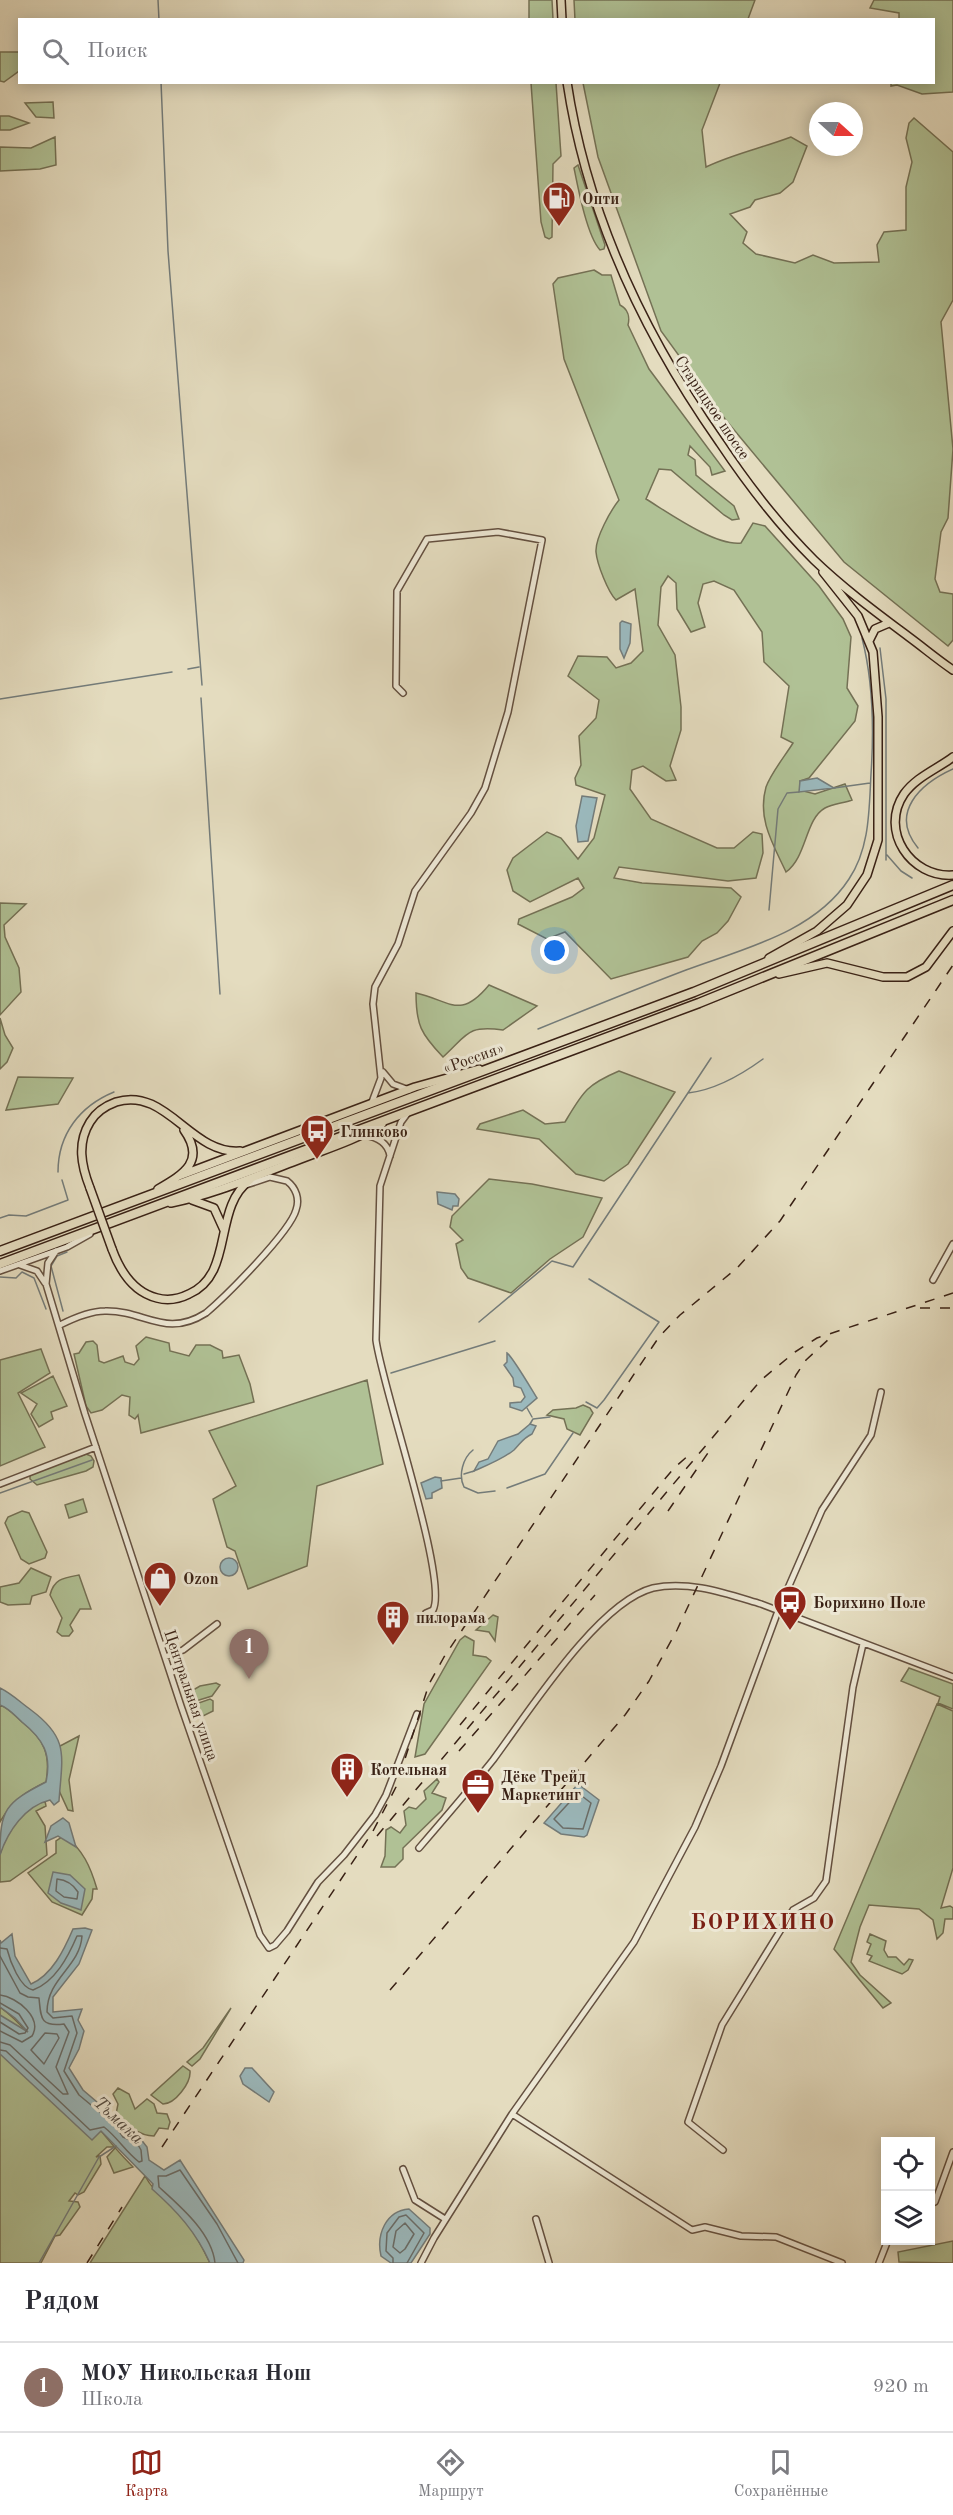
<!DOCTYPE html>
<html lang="ru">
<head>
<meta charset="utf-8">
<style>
  body { margin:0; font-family:"Old Standard TT",serif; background:#f7f7f7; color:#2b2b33 }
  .controls { position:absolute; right:18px; bottom:18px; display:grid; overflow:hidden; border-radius:0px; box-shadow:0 3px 15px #0003 }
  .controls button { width:54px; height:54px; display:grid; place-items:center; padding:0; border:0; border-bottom:2px solid #e1e1e2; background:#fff; color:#2b2b33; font:30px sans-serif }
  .compass { position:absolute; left:809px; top:102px; width:54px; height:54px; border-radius:50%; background:#fff; box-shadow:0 3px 15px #0003; rotate:111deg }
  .you { position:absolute; left:555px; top:951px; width:21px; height:21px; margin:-15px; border:4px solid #fff; border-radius:50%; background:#1a73e8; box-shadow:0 0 0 9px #1a73e833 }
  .badge { display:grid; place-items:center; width:39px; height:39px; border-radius:50%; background:#8f2418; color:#fff; font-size:20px; font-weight:700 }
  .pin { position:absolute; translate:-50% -50px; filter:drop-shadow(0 2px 3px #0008) }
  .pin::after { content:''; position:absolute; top:32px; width:21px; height:18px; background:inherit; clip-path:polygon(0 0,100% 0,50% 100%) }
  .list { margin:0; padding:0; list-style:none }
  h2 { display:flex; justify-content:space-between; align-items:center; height:78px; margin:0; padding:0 24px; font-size:26px }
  h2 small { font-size:20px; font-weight:400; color:#7c7c81 }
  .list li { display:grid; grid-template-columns:39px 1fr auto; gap:18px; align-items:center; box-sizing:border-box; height:90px; padding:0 24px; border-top:2px solid #e1e1e2 }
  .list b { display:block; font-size:22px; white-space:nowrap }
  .list p { margin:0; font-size:20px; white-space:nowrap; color:#7c7c81 }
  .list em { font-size:20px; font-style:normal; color:#7c7c81 }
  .icon { flex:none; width:33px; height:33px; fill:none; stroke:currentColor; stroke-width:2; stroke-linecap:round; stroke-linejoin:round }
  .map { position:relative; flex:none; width:953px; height:2263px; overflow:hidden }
  .search { position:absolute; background:#fff; box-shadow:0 3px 15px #0003; left:18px; right:18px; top:18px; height:66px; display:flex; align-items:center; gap:15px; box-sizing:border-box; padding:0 21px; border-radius:0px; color:#7c7c81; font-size:22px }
  .sheet { height:168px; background:#fff }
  nav { display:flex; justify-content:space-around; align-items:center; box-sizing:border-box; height:84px; border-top:2px solid #e1e1e2; background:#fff; font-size:16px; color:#7c7c81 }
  nav a { display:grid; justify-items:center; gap:3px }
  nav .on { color:#8f2418 }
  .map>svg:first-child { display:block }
</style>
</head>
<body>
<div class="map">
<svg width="953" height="2263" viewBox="0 0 953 2263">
  <rect width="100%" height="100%" fill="#e4dcbf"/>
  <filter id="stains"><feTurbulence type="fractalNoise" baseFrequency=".00333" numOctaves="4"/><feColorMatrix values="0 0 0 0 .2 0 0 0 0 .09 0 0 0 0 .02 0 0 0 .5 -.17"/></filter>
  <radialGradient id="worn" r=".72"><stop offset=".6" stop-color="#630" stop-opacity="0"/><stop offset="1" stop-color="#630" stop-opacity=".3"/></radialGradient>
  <path fill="#b0c195" stroke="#747155" stroke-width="1.5" d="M529,0H552L553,19H529Z
    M574,0H755L748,19L575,20Z
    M874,0H953V92L922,94L897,85L891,86V83L934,82V20L899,19V13L870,8Z
    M0,52H19V71L4,82L0,81Z
    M531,83H556L561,156L553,164L552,237L549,239L545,237L541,222Z
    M583,83H720L702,130L706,167C733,154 762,148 791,137L807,146L793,182L780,193L755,200L750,207L730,214L747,232L743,243L756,254L795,263L813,255L834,263L879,262L877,245L884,232L906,230V187L912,162L906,138L909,123L914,118L953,152V300L941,322L953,449L948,518L941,532L935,579L940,592L953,594V640L948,646L844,562L725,419L661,331L598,157Z
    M53,102L54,118L36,117L25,103Z
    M0,116H9L29,123L10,130H0Z
    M55,137L56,165L40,169L0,171V147L31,148Z
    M578,165L605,245L604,249L600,250C587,236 578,188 574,168Z
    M594,270L602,275H611L620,305C628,309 630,317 628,325L649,369L725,471L712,475L710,467L690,446L688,455L695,460L696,475L734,506L739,519L732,520L724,515L671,470L659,469L646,499C669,513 715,546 741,543L753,523L765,526L819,586L843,619L851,637L847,688L858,706L855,721L809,778L800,781L803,791L815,794L845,784L852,800C844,803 833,804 825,808C805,819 807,857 786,872C773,844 757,819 766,787C771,773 785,756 793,743L781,737L789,686L764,662L762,632L734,590L714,581L703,584L698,603L705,627L691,632L677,609L676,583L668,576L661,587L658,625L675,655L681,707V730L670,766L676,780L666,781L643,766L632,770L630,789L651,819L717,848H734L753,832L762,834L763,853L756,878L728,881L619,867L614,878L642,883L731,888L741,897L728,921L717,933L702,941L688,957L611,979L565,932L547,939L518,924L519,919L572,897L584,888L578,878L530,902L513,891L507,870L513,858L547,832L561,838L578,859L594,838L605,795L576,785L575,778L581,765L579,736L596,718L599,700L568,676L578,656L607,657L616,668L631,663L643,651L635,589L616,600C608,592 597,564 596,552C595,538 611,510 619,500L564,359L553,284L558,278Z
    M0,903L26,904L4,925L5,937L19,968L21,992L0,1015Z
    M489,985L537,1006L503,1030C467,1025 468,1034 443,1057C421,1034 416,1025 416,993C451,1001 460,1020 489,985Z
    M0,1018L5,1035L13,1048L7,1062L0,1069Z
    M619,1071L675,1092L628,1164L604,1181L576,1174L539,1139L477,1129L480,1124L523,1110L545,1124L565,1122C583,1092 586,1085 619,1071Z
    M18,1077L73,1078L58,1104L6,1110Z
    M489,1179L532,1184L602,1198L583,1237L550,1259L511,1293L468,1278L461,1268L456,1244L463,1240L450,1227L452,1216Z
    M146,1337L169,1343L170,1351L189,1356L196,1345H210L222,1351L223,1358L239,1355L250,1384L254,1402L141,1433L138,1415L135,1419L129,1415L130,1397L122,1395L102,1410L91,1413L86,1406L74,1354L79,1353L86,1342L93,1341L97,1345L99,1361L104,1363L123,1356L125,1362L134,1365L139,1359L136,1346Z
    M41,1349L50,1373L18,1393L45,1447L0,1466V1360Z
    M53,1376L67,1406L51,1412L53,1419L39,1427L31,1414L37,1404L21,1393Z
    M367,1380L383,1464L317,1486L307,1566L248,1589L235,1551L227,1547L213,1499L236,1486L209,1431Z
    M583,1405L590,1408L593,1413L580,1435L567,1429L564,1419L547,1415L553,1410L576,1408Z
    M86,1454L91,1456L94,1461L93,1467L86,1471L37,1485L30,1479V1475L34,1473Z
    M83,1499L87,1512L69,1518L65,1505Z
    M22,1511L29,1513L47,1552L45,1558L29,1564L21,1559L5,1523L8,1517Z
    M31,1568L51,1577L46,1592L32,1596L30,1604L8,1605L0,1602V1587L19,1583Z
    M79,1575L91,1609H80L70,1625L73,1631L69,1636H62L57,1632L62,1618L50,1595C54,1579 63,1578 79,1575Z
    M493,1615L498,1617L495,1641L489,1632L476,1630Z
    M465,1636L474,1641L473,1655L486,1657L491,1661L425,1754L415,1757L424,1704L460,1640Z
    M909,1668L953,1684V1709L938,1703L940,1697L901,1681Z
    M216,1683L220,1685L212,1696L196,1701L187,1697L188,1693L200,1686Z
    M210,1699L213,1701V1711L199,1718L195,1716L193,1705Z
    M937,1704L953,1711V1868L941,1908L950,1906L953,1908V1919H945L943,1933L937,1939L933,1920L919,1909L869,1905L860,1927L851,1962L860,1975L891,2003L883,2008L834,1949Z
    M0,1705C10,1709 14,1715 22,1722C44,1739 51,1754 46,1782C25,1792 12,1801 0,1822Z
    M79,1736L69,1780L73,1811L68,1810L56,1784L60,1746Z
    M437,1779L439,1782L432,1793L446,1798L442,1810L403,1848V1859L395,1867H381L385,1856L386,1830L391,1827L400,1833L406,1825L404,1811L409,1807L416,1809L426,1799L424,1791Z
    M45,1801L46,1806L36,1811L45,1826L47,1855L10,1881L0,1882C0,1873 0,1862 0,1854C5,1834 25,1806 45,1801Z
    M65,1835C83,1851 90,1865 97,1889H93L92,1899L82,1915L52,1902L28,1873L56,1853V1841Z
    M870,1934L886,1941L884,1950L888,1957H896L904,1965L909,1959L913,1960L908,1970L902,1974L869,1961L872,1956L867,1954L871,1944L867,1942Z
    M0,2007C25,2025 40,2049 58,2073C81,2105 105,2139 133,2167L114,2173L107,2157L116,2147H107L96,2157L100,2156L101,2164L84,2192L78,2195L75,2193L69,2201L78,2202L80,2207L60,2235L55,2236L41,2263H0Z
    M231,2008L200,2059L192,2066L187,2062L203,2048Z
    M183,2066L190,2071C191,2083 175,2104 163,2104L151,2095Z
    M118,2088L129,2094L135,2109L147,2099L154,2104L157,2113L167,2114L170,2122L168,2129L159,2128L154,2136C139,2136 127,2125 116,2114L118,2104L113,2094Z
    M145,2176C154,2193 168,2200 180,2214C193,2229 202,2246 210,2263H90Z
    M953,2241V2263L899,2262L898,2252Z"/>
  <path fill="#9bb9bd" stroke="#747c7a" stroke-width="1.5" d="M622,621L631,624L630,643L624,658L620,649V623Z
    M817,778L834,788L799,792L800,781Z
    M582,796L597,798L588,841L578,842L576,826Z
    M437,1192L455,1194L459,1199L458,1206H453L452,1210L438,1204Z
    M507,1353C512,1356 532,1390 537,1398L522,1411L510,1407V1403L521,1402L525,1397L521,1388L514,1386L513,1378L504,1365L507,1362Z
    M530,1424L536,1426L532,1434C523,1438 521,1443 514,1450C503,1459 488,1465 474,1471L479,1462L488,1459L498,1441L518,1434Z
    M435,1477L441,1478L442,1488L432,1493V1498L426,1499L421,1483Z
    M220 1567a9 9 0 1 1 18 0a9 9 0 1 1-18 0Z
    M0,1688C12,1694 20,1702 31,1710C70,1739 62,1756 59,1801L54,1805L50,1800C25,1806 8,1831 0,1855C0,1809 5,1803 46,1782C52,1754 43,1739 22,1722C14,1715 10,1709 0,1705Z
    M578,1784L599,1800L587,1835L584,1837L561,1834L544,1823Z
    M63,1818L69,1823L76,1847L58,1836L45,1842L51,1826Z
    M53,1872L70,1875L85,1889L81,1910L61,1903L48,1893Z
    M85,1928L92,1930L79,1964L53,1997V2012L82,2009L78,2020L84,2031L79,2049L69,2068L83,2090L118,2120L128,2132L140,2138L147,2147L149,2160L164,2170L180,2160L244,2260L243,2263H210C196,2232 177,2211 152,2189L153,2184L101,2131L92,2140L0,2054V2015L28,2032L15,2018L0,2007V1940L1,1943L12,1934L15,1956L31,1984C52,1975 64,1950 73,1929Z
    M245,2068H252L274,2092L269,2102L243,2084L240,2076Z
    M409,2209L430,2228V2234L411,2263H391L381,2256C376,2234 386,2211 409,2209Z"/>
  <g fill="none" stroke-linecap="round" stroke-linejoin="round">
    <path stroke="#6a6d69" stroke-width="1.5" d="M578,1793L591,1803L583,1829L563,1828L554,1819Z
      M57,1879C67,1880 73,1884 78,1892L77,1899L64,1897L56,1891Z
      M0,1948L7,1949C10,1961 20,1988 33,1990C55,1982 68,1957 77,1936H82C80,1967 47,1978 47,2012L53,2018L72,2016L77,2033L64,2071L79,2095L114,2124L123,2137L137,2143L141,2150L142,2161L139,2162C125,2151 118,2138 104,2127L90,2130L6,2051L0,2050
      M0,1956L20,1993L28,1997L39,1998C41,2018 40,2027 64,2024L69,2032L56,2067L68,2094H63L10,2045L0,2042
      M0,1995C17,1997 43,2018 32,2036L22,2042L0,2031
      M0,2003L19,2014L28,2028L25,2033L19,2034L0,2022
      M45,2033L57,2034L59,2038L44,2064L31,2050Z
      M405,2223L414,2234L405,2249L400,2253L393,2247L396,2231Z
      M215,2263C212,2233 180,2206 159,2187L158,2176H166L180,2170L217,2224L238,2263
      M393,2263V2258L386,2251L387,2233L399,2217L406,2215L424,2233L407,2263"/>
    <path stroke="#747c7a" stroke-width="1.5" d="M158,0L159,20
      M161,82L168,251L202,685
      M880,648L886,699V860
      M188,669L199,667
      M201,698L220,994
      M0,699L172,672
      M834,788L870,783
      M918,848C889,813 920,784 953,769
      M887,855L901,871L912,878
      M769,910L778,809L787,793L799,792
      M538,1029C587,1009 636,989 686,970C742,949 814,933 849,879C870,848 869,809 871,774C874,730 873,681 862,638
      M688,1093C716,1090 741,1075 763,1059
      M58,1172C58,1134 80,1106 114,1092
      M0,1218L9,1215L26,1216L68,1200L62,1180
      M0,1277L16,1278L22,1272L34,1278L46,1309
      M63,1311L51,1266L57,1256L67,1252
      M479,1322L552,1261L573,1267L711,1058
      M391,1373L495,1341
      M586,1402L597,1408L604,1400L659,1322L589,1279
      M527,1408L532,1417
      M530,1424L533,1419L550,1417
      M473,1450C463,1458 458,1475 464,1487L478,1493L495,1491
      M464,1474L474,1471
      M441,1481L461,1478
      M507,1488L545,1474L573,1433
      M0,1493L92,1460
      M39,2263L99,2157L116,2146"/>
    <defs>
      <path id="minor" d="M383,1072L393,1084L409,1090
        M372,1102L381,1078L373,1004L375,987L398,944L415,891L471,813L485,788L508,712L542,540L498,532L427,539L397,591L396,686L403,693
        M407,1114L401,1122L380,1186L376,1340C382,1388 449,1580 433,1610L426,1613
        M364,1135C377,1137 388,1142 390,1156
        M56,1251L48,1263L46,1284L85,1414L181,1706L260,1935L269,1948L275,1945L287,1931L318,1882L344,1855L375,1815L386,1795L417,1714
        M20,1265L37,1271L45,1283
        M0,1271L67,1247L90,1234
        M933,1280L953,1244
        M60,1325C74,1318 90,1311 105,1311C145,1310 165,1339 206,1313C226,1296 290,1232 296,1210C300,1199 296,1188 287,1181L270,1177L246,1185
        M0,1484L96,1447
        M165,1657L183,1650L217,1624
        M419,1848C444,1819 469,1790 493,1760C528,1713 598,1602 653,1588C689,1580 727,1594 761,1604L953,1677
        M512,2114L692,2230L705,2227L741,2236L776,2237L842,2263
        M723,2150L688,2122L722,2025L793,1910L814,1898L826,1881L853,1687L863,1644
        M403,2169L415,2200L445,2219
        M930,2203L935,2202L953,2152
        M536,2219L549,2263
        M421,2263L434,2238L512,2114L634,1942L695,1827L721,1766L778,1611L822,1510L871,1435L881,1392
        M879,2263L888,2240"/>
      <path id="major" d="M561,0L562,20
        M567,82C587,215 644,335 720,443C748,485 778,524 814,560C843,588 877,613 909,637C924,648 938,660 953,670
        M869,641L875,629L889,623
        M953,757C937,769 916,777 904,794C879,831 911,878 953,875
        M769,958L817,931L847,905L867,875L878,840V717L873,652L858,616L823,572
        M779,974L827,963L883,977H907L926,967L953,931
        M179,1176L415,1087L479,1069
        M90,1188C81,1165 77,1143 90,1122C96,1112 105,1106 116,1102C166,1086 191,1155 240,1151
        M158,1189C184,1174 206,1161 184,1130
        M192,1200L214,1208L224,1230
        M171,1203C213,1195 253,1177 293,1162C323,1150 354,1141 382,1124
        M112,1249C120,1271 133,1292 157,1298C168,1301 179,1299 189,1294C235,1274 212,1208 250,1180"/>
      <path id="highway" d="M0,1251L694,992L953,885
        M0,1264L699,1003L953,900"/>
    </defs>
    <use href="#minor" stroke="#645040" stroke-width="8"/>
    <use href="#major" stroke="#392115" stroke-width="10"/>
    <use href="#highway" stroke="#392115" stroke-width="11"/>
    <use href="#minor" stroke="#ede8d5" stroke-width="5"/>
    <use href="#major" stroke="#e4dcbf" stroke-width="7"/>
    <use href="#highway" stroke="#e4dcbf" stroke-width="8"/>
    <path stroke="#392115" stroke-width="1.5" stroke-dasharray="10 10" stroke-linecap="butt" d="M920,1308H953
      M668,1511L712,1447
      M460,1725L674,1468L689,1455
      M459,1751L595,1595
      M377,1836L761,1380L795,1352L817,1338L953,1293
      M390,1990L625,1715L649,1681L677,1630L796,1375L806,1360L829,1339
      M162,2147L372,1833L396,1787L429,1684L444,1657L659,1337L680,1315L737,1268L780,1221L953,965
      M87,2263L122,2207"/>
    <defs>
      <path id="major-bridge" d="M90,1188L112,1249"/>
    </defs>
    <use href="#major-bridge" stroke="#392115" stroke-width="10" stroke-linecap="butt"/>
    <use href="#major-bridge" stroke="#e4dcbf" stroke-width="7"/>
  </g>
  <defs>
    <symbol id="fuel-pin" viewBox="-11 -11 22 30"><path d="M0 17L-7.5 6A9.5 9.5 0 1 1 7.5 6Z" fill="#8f2418" stroke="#ede8d5"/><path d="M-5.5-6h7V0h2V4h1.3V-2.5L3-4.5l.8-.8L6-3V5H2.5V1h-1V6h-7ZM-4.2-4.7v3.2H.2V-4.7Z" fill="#fff"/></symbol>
    <symbol id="bus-pin" viewBox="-11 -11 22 30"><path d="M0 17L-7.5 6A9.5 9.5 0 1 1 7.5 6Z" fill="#8f2418" stroke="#ede8d5"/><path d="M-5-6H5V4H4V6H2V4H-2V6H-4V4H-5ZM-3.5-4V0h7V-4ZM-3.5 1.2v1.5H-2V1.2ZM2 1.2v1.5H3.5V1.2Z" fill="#fff"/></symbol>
    <symbol id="shop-pin" viewBox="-11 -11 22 30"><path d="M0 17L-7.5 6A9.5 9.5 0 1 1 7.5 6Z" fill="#8f2418" stroke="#ede8d5"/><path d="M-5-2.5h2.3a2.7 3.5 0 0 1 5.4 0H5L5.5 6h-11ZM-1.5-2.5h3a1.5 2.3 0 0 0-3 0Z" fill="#fff"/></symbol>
    <symbol id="building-pin" viewBox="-11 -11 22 30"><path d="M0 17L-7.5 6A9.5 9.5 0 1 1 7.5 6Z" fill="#8f2418" stroke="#ede8d5"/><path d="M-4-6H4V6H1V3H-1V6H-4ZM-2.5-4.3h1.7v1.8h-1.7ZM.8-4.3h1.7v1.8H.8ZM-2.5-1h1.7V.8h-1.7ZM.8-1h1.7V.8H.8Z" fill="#fff"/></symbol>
    <symbol id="office-pin" viewBox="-11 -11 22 30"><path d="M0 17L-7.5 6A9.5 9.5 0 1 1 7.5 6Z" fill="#8f2418" stroke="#ede8d5"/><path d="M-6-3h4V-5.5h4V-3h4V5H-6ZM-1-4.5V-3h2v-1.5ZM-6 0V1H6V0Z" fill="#fff"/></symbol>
  </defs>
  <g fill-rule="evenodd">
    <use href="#fuel-pin" x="540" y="179" width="38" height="52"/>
    <use href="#bus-pin" x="298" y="1112" width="38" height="52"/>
    <use href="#shop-pin" x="141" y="1559" width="38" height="52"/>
    <use href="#bus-pin" x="771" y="1583" width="38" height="52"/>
    <use href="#building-pin" x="374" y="1598" width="38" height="52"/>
    <use href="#building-pin" x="328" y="1750" width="38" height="52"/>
    <use href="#office-pin" x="459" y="1766" width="38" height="52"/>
  </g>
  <g text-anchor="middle" stroke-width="6" stroke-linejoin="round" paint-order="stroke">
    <g font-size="16" font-weight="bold" fill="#392115" stroke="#ede8d5" text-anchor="start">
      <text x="582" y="204">Опти</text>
      <text x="340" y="1137">Глинково</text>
      <text x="183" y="1584">Ozon</text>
      <text x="813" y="1608">Борихино Поле</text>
      <text x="416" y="1623">пилорама</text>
      <text x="370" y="1775">Котельная</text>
      <text x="501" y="1782">Дёке Трейд<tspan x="501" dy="18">Маркетинг</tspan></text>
    </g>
    <g font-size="16" fill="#392115" stroke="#ede8d5">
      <text transform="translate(713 407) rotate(56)" y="6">Старицкое шоссе</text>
      <text transform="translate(473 1057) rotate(-20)" y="6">«Россия»</text>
      <text transform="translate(192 1695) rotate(71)" y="6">Центральная улица</text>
    </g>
    <g font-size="18" font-style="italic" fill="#564f47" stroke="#ede8d5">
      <text transform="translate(119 2120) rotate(43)" y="6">Тьмака</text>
    </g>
    <g font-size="22" font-weight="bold" letter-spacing="1.5" fill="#7a1f14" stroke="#ede8d5">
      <text x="763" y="1929">БОРИХИНО</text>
    </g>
  </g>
  <rect width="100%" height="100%" filter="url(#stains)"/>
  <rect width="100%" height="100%" fill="url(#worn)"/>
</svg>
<div class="controls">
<button><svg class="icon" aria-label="locate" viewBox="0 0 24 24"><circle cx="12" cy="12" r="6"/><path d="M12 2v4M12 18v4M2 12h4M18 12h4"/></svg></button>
<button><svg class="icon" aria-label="layers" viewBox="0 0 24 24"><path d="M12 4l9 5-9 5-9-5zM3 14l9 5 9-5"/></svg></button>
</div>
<svg class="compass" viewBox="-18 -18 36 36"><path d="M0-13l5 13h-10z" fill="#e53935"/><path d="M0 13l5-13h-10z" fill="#7c7c81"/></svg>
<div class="you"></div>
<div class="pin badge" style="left:249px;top:1679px;background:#8d6e63">1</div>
<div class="search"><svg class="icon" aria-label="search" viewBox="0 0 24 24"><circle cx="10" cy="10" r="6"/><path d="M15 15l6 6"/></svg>Поиск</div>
</div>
<section class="sheet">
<h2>Рядом<small></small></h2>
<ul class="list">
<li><span class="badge" style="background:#8d6e63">1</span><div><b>МОУ Никольская Нош</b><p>Школа</p></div><em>920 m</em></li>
</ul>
</section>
<nav>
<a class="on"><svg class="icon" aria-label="map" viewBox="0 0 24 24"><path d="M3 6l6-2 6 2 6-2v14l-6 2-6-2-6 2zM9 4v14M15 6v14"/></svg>Карта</a>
<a><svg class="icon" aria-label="directions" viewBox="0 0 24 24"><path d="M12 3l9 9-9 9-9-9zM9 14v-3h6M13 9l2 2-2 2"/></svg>Маршрут</a>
<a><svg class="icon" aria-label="saved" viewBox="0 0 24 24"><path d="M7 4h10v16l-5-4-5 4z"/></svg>Сохранённые</a>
</nav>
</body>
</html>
